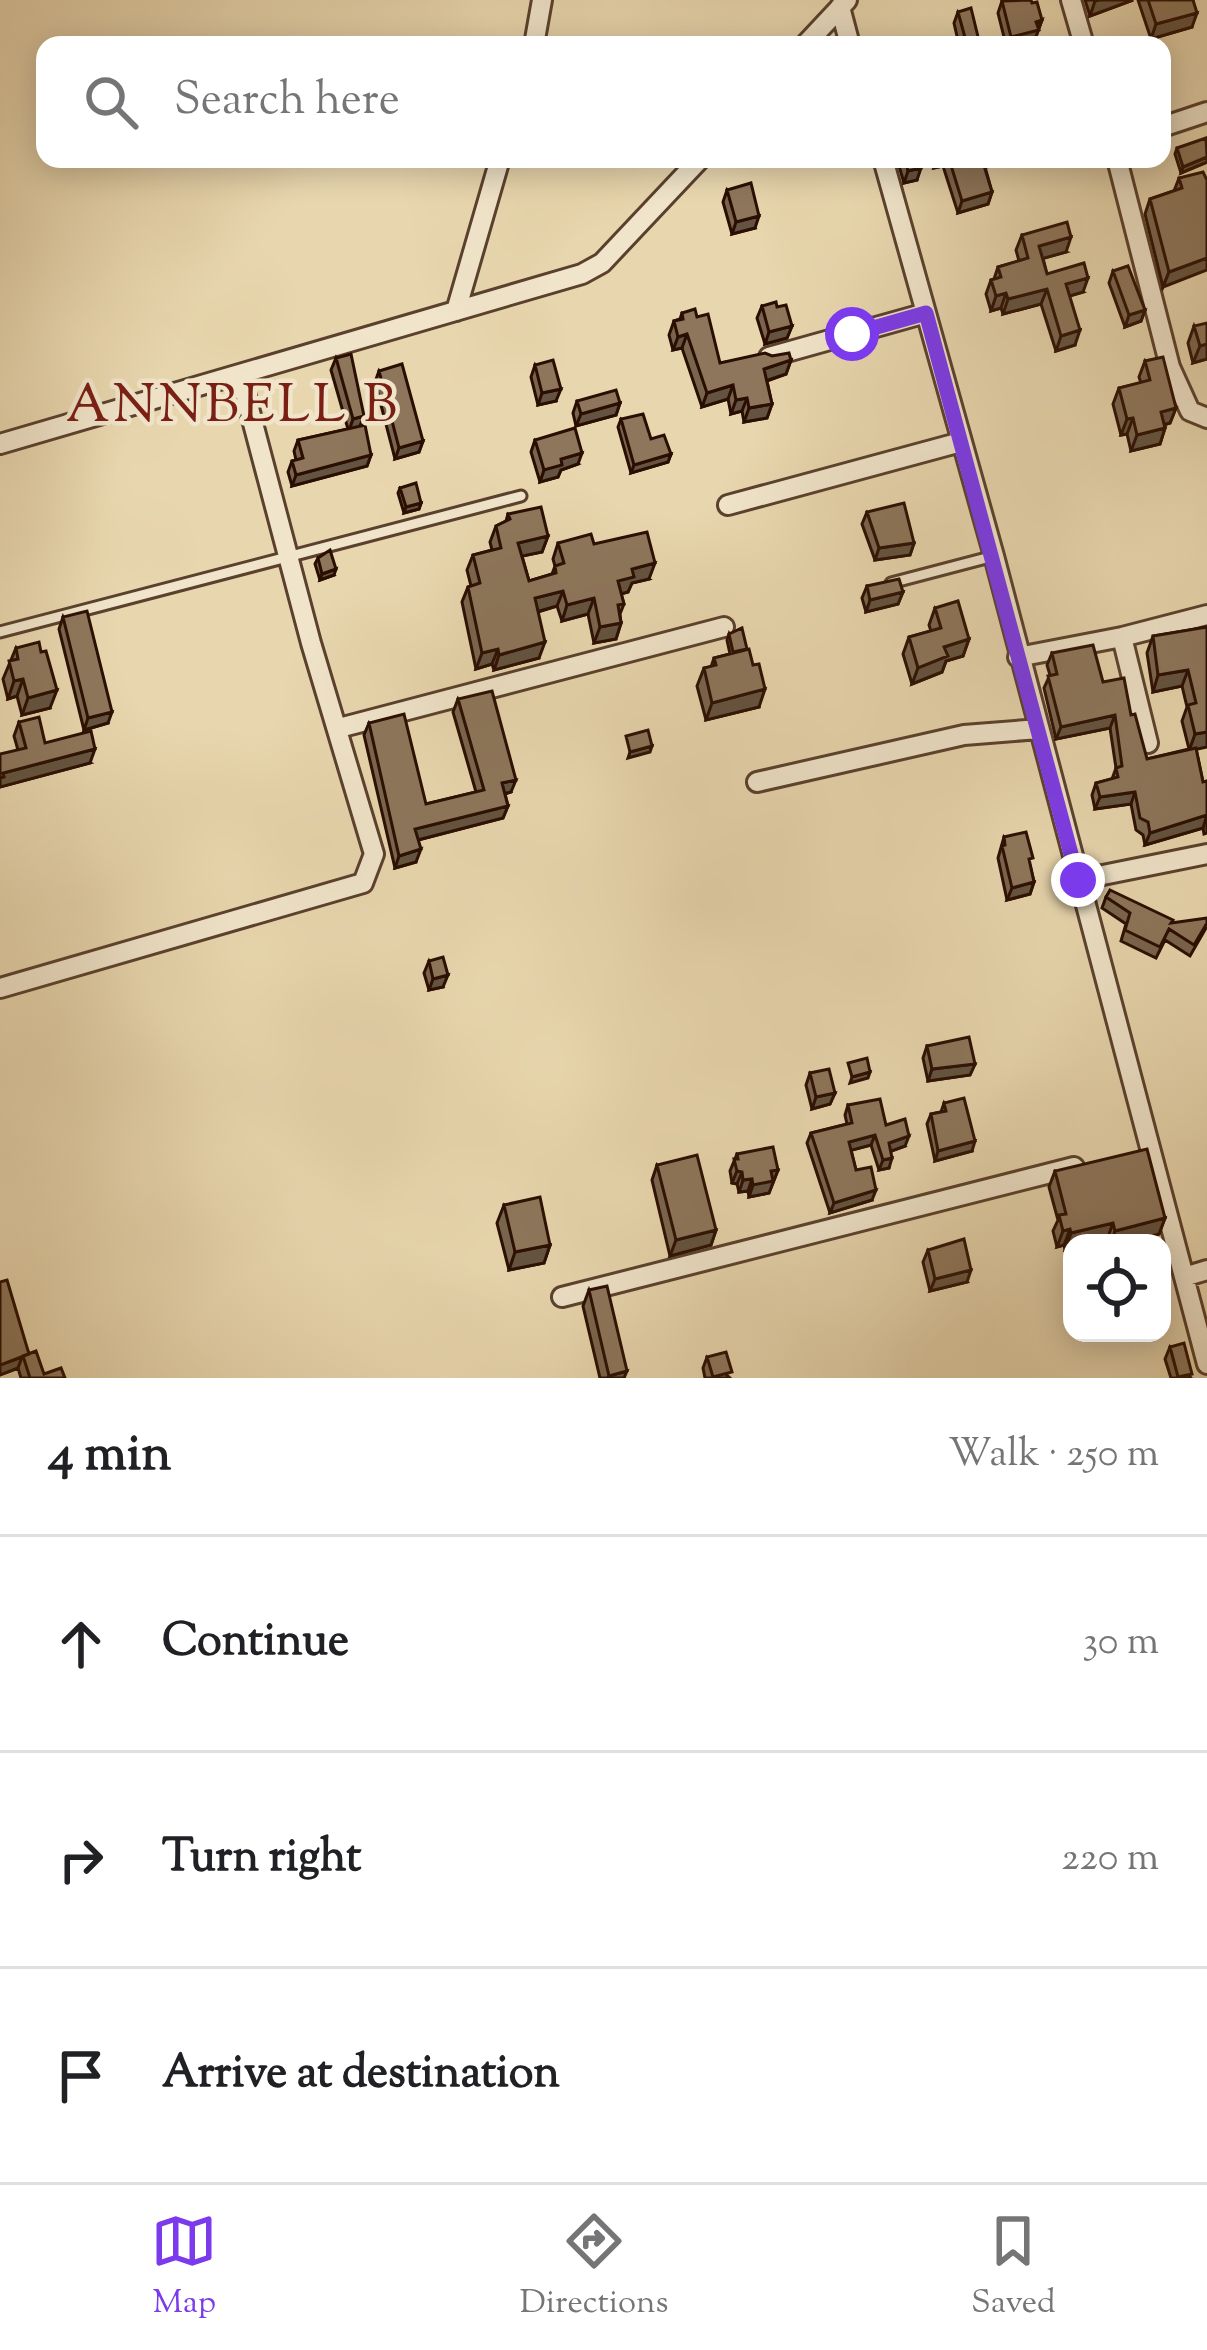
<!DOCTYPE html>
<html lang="en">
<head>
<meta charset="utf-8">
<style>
  body { margin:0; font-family:"Sorts Mill Goudy",serif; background:#f2f2f2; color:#202124 }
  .controls { position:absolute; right:36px; bottom:36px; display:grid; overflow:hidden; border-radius:24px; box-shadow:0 6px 30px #0003 }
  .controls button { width:108px; height:108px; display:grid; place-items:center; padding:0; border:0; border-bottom:3px solid #e0e0e0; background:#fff; color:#202124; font:60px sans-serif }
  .stop { position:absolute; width:36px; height:36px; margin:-27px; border:9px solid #7c3aed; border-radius:50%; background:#fff }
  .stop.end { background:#7c3aed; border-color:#fff; box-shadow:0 3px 12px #0008 }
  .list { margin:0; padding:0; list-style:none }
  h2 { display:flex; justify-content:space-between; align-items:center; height:156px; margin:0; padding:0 48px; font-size:51px }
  h2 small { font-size:39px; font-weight:400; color:#757577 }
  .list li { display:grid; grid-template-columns:78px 1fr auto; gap:36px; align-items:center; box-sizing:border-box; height:216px; padding:0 48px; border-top:3px solid #e0e0e0 }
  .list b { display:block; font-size:45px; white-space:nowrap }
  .list em { font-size:39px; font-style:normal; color:#757577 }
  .icon { flex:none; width:66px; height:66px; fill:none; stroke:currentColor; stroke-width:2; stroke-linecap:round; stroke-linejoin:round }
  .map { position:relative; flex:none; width:1207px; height:1378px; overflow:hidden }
  .search { position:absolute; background:#fff; box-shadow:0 6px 30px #0003; left:36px; right:36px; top:36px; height:132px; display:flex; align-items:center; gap:30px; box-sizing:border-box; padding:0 42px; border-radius:24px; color:#757577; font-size:45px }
  .sheet { height:804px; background:#fff }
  nav { display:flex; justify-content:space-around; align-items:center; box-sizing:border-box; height:168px; border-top:3px solid #e0e0e0; background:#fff; font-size:33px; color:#757577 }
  nav a { display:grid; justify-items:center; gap:6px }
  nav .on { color:#7c3aed }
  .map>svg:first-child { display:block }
</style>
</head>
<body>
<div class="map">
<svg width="1207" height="1378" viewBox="0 0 1207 1378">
  <rect width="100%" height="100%" fill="#e8d6ae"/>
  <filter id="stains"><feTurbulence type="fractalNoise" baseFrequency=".00167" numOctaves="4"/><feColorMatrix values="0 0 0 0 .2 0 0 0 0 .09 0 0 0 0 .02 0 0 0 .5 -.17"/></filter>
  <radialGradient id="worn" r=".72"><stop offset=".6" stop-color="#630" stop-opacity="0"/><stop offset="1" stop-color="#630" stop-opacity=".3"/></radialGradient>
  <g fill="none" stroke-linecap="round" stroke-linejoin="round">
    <defs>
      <path id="service" d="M891,583L994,556
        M0,632L521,496"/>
      <path id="minor" d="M1071,0L1084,45
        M840,7L850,45
        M534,45L542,0
        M805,45L847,0
        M1162,127L1207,112
        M883,159L994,556L1207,1364
        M1117,159L1170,367L1190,411L1207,418
        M456,311L500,159
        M769,357L926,313
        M0,444L582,274L602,263L700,159
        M728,505L961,442
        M1122,637L1148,743
        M1018,657L1122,637L1207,615
        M339,728L724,627
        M757,782L964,735L1039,729
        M1078,880L1207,854
        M0,988L363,883L374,854L311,643L240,374
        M1184,1277L1207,1270
        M562,1297L1074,1167"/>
    </defs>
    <use href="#service" stroke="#5a402d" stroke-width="15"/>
    <use href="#minor" stroke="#5a402d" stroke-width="24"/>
    <use href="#service" stroke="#f0e4ca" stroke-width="9"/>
    <use href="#minor" stroke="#f0e4ca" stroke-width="18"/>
  </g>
  <path fill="#79654e" stroke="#2a0e02" stroke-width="3" d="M1085,0H1133L1090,16Z
    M1138,0H1193L1192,27L1151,39Z
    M1002,1L1042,20L1034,42L1022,45H1006L998,13Z
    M958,12L980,45H959L954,23Z
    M1207,141V162L1181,173L1175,154L1177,148Z
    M901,159H919L917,180L904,183L899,166Z
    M931,159H966V161L994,159L991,166L985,167L992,192L988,204L958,213L943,166L934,168Z
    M1179,178L1206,180L1163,287L1145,214L1150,199L1174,191Z
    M727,190L755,228L732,234L723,202Z
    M1022,235L1066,252L1043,258L1047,274L1083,292L1069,296L1075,345L1056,351L1041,304L1003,314L1001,308L991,311L986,294L991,280L994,279L998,267L1019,261L1016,250Z
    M1113,271L1145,310L1141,321L1125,327L1109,283Z
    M762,306L792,326L787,338L765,344L757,318Z
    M682,313L697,317L720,363L772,356L791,360L786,374L767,381L772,404L767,418L744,422L742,411L731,414L728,399L702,407L682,348L673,350L669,335L674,321L680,319Z
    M1194,326L1207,359L1193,363L1188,343Z
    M336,358L364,416L360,427L371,455L367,466L292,486L288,472L292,461L296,460L294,451L298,440L348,429L331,370Z
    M1145,361L1176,408L1170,423L1164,425L1165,428L1160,444L1131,451L1127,434L1121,435L1113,404L1119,388L1141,383L1139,377Z
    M535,365L556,401L538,405L531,377Z
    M379,371L423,441L419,452L395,459L375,382Z
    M577,401L620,403L616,415L576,426L573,413Z
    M621,419L671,454L668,462L631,473L618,427Z
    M535,440L578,464L561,470L558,477L540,482L531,452Z
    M400,488L421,503L419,509L404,513L398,493Z
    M867,512L914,543L910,555L875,560L862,524Z
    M508,514L548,536L542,552L522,556L529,581L552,574L555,566L553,559L558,543L594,544L649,579L632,583L628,592L621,594L624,604L620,614L621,623L616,639L594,643L588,614L562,621L557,606L538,612L539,658L494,670L492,664L476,669L462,602L468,587L471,586L467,570L473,555L492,550L490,542L496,526L506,521Z
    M318,558L334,575L320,580L315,564Z
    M867,586L903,592L898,604L866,612L862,598Z
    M935,608L969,639L963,656L946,661L942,672L912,684L903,654L909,637L931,631L929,625Z
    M63,617L108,723L84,730L59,629Z
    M1207,627L1196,749L1203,782L1207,781V833L1204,834L1203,828L1145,845L1143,835L1136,830L1131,804L1095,809L1092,795L1096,783L1112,779L1116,768L1110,728L1056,739L1044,688L1050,675L1047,665L1052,653L1103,682L1131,715L1147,759L1189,749L1182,721L1187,707L1182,686L1153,692L1147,653L1153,636Z
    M729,634L759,707L706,720L697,686L704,668L711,667L714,658L730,654L727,640Z
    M16,648L50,708L22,715L17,696L8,699L3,679Z
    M458,699L511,792L505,794L508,806L503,818L418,840L416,862L395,868L364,735L369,723L426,804L476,792L453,712Z
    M19,722L45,743L90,763L0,787L18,750L14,736Z
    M1004,837L1030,865L1034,882L1030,894L1007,900L998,858Z
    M1106,897L1171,923L1206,928L1190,956L1165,940L1156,958L1121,941L1126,924L1102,908Z
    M429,961L443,987L429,990L424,973Z
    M927,1046L975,1064L970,1075L928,1081L923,1058Z
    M810,1073L835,1093L830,1104L812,1109L806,1085Z
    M944,1103L972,1151L935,1161L927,1124L931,1114L941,1112Z
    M848,1105L886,1125L905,1146L891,1151L889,1168L879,1170L871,1145L851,1150L856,1170L872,1200L830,1213L807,1143L811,1133L847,1124L845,1115Z
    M737,1154L778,1170L769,1193L749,1197L748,1191L739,1192L737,1184L732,1183L730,1171Z
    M657,1165L716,1230L711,1245L670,1256L652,1180Z
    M1055,1171L1165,1218L1159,1234L1125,1243H1108L1107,1240L1072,1243V1248L1065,1250L1064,1245L1057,1247L1053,1231L1058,1220L1049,1187Z
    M504,1205L550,1245L544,1263L509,1270L497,1223Z
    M928,1250L967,1282L930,1291L923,1262Z
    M0,1282L29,1354L44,1374L65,1378H21L18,1368L0,1375Z
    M589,1290L624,1378H600L583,1306Z
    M1170,1347L1191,1378H1171L1165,1359Z
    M707,1357L730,1378H705L703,1368Z"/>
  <path fill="#635340" stroke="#2a0e02" stroke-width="3" d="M1099,0H1133L1090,16L1095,1Z
    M1197,13L1192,27L1151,39L1156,24Z
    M1042,20L1034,42L1022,45H1008L1011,37Z
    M1207,157V162L1181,173L1183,167Z
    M938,159H946L943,166L934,168Z
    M982,159H994L991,166L978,169Z
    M921,168L917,180L904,183L908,171Z
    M992,192L988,204L958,213L962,201Z
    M759,216L755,228L732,234L736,222Z
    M1071,237L1066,252L1034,261L1039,246Z
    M1207,258V270L1163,287L1169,272Z
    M1088,278L1083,292L1060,299L1066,284Z
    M1047,289L1041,304L1003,314L1008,299Z
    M1006,293L1001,308L991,311L996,296Z
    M1145,310L1141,321L1125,327L1129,315Z
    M792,326L787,338L765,344L769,332Z
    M1080,330L1075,345L1056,351L1061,336Z
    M687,334L682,348L673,350L678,337Z
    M1207,344V359L1193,363L1200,346Z
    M791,360L786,374L759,383L764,369Z
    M733,385L728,399L702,407L707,393Z
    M561,389L556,401L538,405L542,393Z
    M747,398L742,411L731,414L736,400Z
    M620,403L616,415L576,426L581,414Z
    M772,404L767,418L744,422L749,408Z
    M1176,408L1170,423L1155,427L1161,412Z
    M364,416L359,428L349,431L353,419Z
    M1133,418L1127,434L1121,435L1127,419Z
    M1165,428L1160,444L1131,451L1137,435Z
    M423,441L419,452L395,459L399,448Z
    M582,453L578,464L561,470L558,477L540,482L544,470L561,459Z
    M671,454L668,462L631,473L634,465Z
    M371,455L367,466L292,486L296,475Z
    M421,503L419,509L404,513L406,507Z
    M548,536L542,552L513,558L518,543Z
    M914,543L910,555L875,560L879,548Z
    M655,563L649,579L632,583L628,592L612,596L618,581L632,569Z
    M336,569L334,575L320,580L322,574Z
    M563,591L557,606L529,614L535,598Z
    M903,592L898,604L866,612L870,600Z
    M594,598L588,614L562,621L567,605Z
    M621,623L616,639L594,643L600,627Z
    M969,639L963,656L946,661L942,672L912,684L918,668L944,647Z
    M545,642L539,658L494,670L499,655Z
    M498,649L492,664L476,669L482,653Z
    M1188,670L1182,686L1153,692L1158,675Z
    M23,679L17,696L8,699L14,681Z
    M765,689L759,707L706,720L712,703Z
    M57,690L50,708L22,715L28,698Z
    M112,712L108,723L84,730L88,718Z
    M1115,715L1110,728L1056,739L1061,727Z
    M1207,732V747L1189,751L1195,734Z
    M652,746L650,752L628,758L630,752Z
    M95,749L90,763L0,787V778L3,773Z
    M516,780L511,792L497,795L502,783Z
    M1135,792L1131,804L1095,809L1100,797Z
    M508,806L503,818L410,842L415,829Z
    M1207,815L1203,828L1145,845L1150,833Z
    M421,849L416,862L395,868L399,856Z
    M1034,882L1030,894L1007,900L1012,888Z
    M448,975L443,987L429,990L433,979Z
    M975,1064L970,1075L928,1081L932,1069Z
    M870,1072L868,1078L850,1083L852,1077Z
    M835,1093L830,1104L812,1109L816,1097Z
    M875,1135L871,1145L845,1152L849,1142Z
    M909,1136L905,1146L886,1153L889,1143Z
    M975,1141L972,1151L935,1161L938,1151Z
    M892,1158L889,1168L879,1170L883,1160Z
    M778,1170L769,1193L749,1197L753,1185L771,1171Z
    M737,1171L742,1172L737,1184L732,1183Z
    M752,1179L748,1191L739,1192L743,1180Z
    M876,1190L872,1200L830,1213L834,1203Z
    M1165,1218L1159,1234L1125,1243H1111L1115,1231Z
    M1113,1223L1107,1240L1093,1243H1072V1248L1065,1250L1071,1233Z
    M1070,1229L1064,1245L1057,1247L1063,1231Z
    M716,1230L711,1245L670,1256L676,1240Z
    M550,1245L544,1263L509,1270L515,1252Z
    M971,1270L967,1282L930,1291L935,1279Z
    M22,1357L18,1368L0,1375V1365Z
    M627,1371L624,1378H608L609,1376Z"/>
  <path fill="#8d765b" stroke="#2a0e02" stroke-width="3" d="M1031,0L1032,3L1037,2L1042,20L1036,22L1039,30L1011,37L1002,1Z
    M1148,0H1193L1197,13L1156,24Z
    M971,8L980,45H967L958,12Z
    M1162,68L1168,85L1162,87Z
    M1206,138L1207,157L1183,167L1177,148Z
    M905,159H919L921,168L908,171Z
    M949,159H966V161L982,159L992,192L962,201Z
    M1203,172L1207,180V258L1169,272L1150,199L1182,188L1179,178Z
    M751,183L759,216L736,222L727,190Z
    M1067,222L1071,237L1039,246L1047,274L1084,263L1088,278L1066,284L1080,330L1061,336L1047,289L1008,299L1006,293L996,296L991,280L1001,277L998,267L1028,258L1022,235Z
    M1128,266L1145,310L1129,315L1113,271Z
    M776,302L777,307L786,305L792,326L769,332L762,306Z
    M695,309L697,317L708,314L720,363L765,353L772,356L789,353L791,360L764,369L772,404L749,408L747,398L736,400L733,385L707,393L687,334L678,337L674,321L683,319L682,313Z
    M1207,323V344L1200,346L1194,326Z
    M351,354L364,416L353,419L336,358Z
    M1163,357L1176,408L1161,412L1165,428L1137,435L1133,418L1127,419L1119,388L1150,380L1145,361Z
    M553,360L561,389L542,393L535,365Z
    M402,364L423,441L399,448L379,371Z
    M616,390L620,403L581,414L577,401Z
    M643,414L651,439L664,435L671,454L634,465L621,419Z
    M365,425L371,455L296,475L292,461L303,458L298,440Z
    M575,428L582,453L561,459L562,465L544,470L535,440Z
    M416,483L421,503L406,507L400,488Z
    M904,503L914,543L879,548L867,512Z
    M541,507L548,536L518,543L529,581L556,573L555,566L564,563L558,543L591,534L594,544L647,532L655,563L632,569L634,577L618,581L624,604L618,605L621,623L600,627L594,598L567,605L563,591L535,598L545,642L499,655L498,649L482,653L468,587L480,583L473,555L501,548L496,526L510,519L508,514Z
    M330,550L336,569L322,574L318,558Z
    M899,579L903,592L870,600L867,586Z
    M958,601L969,639L944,647L948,656L918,668L909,637L941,628L935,608Z
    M87,611L112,712L88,718L63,617Z
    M1207,627V732L1195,734L1188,705L1196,703L1188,670L1158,675L1153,636Z
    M742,628L747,649L733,652L729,634Z
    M39,642L41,652L46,651L57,690L28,698L23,679L14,681L9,661L18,659L16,648Z
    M1093,645L1103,682L1124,678L1131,715L1135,714L1147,759L1196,748L1203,782L1207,781V815L1150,833L1148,822L1140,818L1135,792L1100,797L1096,783L1118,777L1116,768L1122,766L1115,715L1061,727L1048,676L1057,674L1052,653Z
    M749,649L753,665L759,664L765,689L712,703L704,668L716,665L714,658Z
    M492,691L516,780L502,783L508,806L415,829L421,849L399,856L369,723L404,714L426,804L484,790L458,699Z
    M39,717L45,743L91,731L95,749L3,773L4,777L0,778V754L26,748L19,722Z
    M648,730L652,746L630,752L626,736Z
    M1026,832L1033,858L1029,859L1034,882L1012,888L1002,846L1005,845L1004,837Z
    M1110,890L1173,920L1171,923L1207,918V923L1194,945L1169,929L1160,947L1125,930L1130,913L1106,897Z
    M443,957L448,975L433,979L429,961Z
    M969,1037L975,1064L932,1069L927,1046Z
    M867,1058L870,1072L852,1077L848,1063Z
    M829,1069L835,1093L816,1097L810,1073Z
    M964,1098L975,1141L938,1151L931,1114L946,1111L944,1103Z
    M880,1099L886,1125L905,1119L909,1136L889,1143L892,1158L883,1160L875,1135L849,1142L856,1170L871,1167L876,1190L834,1203L811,1133L852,1123L848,1105Z
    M773,1147L778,1170L771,1171L773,1181L753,1185L752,1179L743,1180L742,1172L737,1171L734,1159H738L737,1154Z
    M1147,1149L1165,1218L1115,1231L1113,1223L1071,1233L1070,1229L1063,1231L1059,1215L1066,1214L1055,1171Z
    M697,1155L716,1230L676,1240L657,1165Z
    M540,1197L550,1245L515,1252L504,1205Z
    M964,1239L971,1270L935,1279L928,1250Z
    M7,1280L29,1354L0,1365V1282Z
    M607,1286L627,1371L609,1376L589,1290Z
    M1184,1343L1192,1374L1178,1377L1170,1347Z
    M36,1351L44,1374L61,1368L65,1378H30L23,1356Z
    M726,1352L732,1372L713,1377L707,1357Z"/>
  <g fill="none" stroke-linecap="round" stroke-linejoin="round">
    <path stroke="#7c3aed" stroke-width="15" d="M852,334L926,313L1078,880"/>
  </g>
  <g text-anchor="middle" stroke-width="9" stroke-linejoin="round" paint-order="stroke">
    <g font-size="54" letter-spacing="3" fill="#7a1f14" stroke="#f0e4ca">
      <text x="233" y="421">ANNBELL B</text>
    </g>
  </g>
  <rect width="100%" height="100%" filter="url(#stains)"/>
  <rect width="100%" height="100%" fill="url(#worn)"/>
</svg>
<div class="controls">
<button><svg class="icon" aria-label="locate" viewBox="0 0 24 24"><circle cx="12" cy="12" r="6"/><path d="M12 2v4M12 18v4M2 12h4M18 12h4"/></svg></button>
</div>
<div class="stop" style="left:852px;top:334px"></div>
<div class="stop end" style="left:1078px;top:880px"></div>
<div class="search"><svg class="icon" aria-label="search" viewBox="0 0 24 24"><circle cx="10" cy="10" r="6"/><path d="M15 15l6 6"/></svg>Search here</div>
</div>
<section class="sheet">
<h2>4 min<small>Walk · 250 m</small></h2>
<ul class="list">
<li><svg class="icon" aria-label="ahead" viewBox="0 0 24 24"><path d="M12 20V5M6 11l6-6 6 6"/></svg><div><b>Continue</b></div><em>30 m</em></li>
<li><svg class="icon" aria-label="right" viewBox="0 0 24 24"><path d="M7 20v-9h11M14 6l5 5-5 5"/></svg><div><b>Turn right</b></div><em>220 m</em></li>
<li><svg class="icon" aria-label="arrive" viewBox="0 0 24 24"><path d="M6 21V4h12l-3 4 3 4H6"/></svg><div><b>Arrive at destination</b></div></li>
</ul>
</section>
<nav>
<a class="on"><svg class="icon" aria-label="map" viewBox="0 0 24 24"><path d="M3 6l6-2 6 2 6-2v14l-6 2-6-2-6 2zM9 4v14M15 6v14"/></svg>Map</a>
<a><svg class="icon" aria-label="directions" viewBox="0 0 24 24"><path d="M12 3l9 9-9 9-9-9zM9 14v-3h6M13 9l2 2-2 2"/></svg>Directions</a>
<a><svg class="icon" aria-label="saved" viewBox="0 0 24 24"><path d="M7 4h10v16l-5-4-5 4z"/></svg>Saved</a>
</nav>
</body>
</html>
